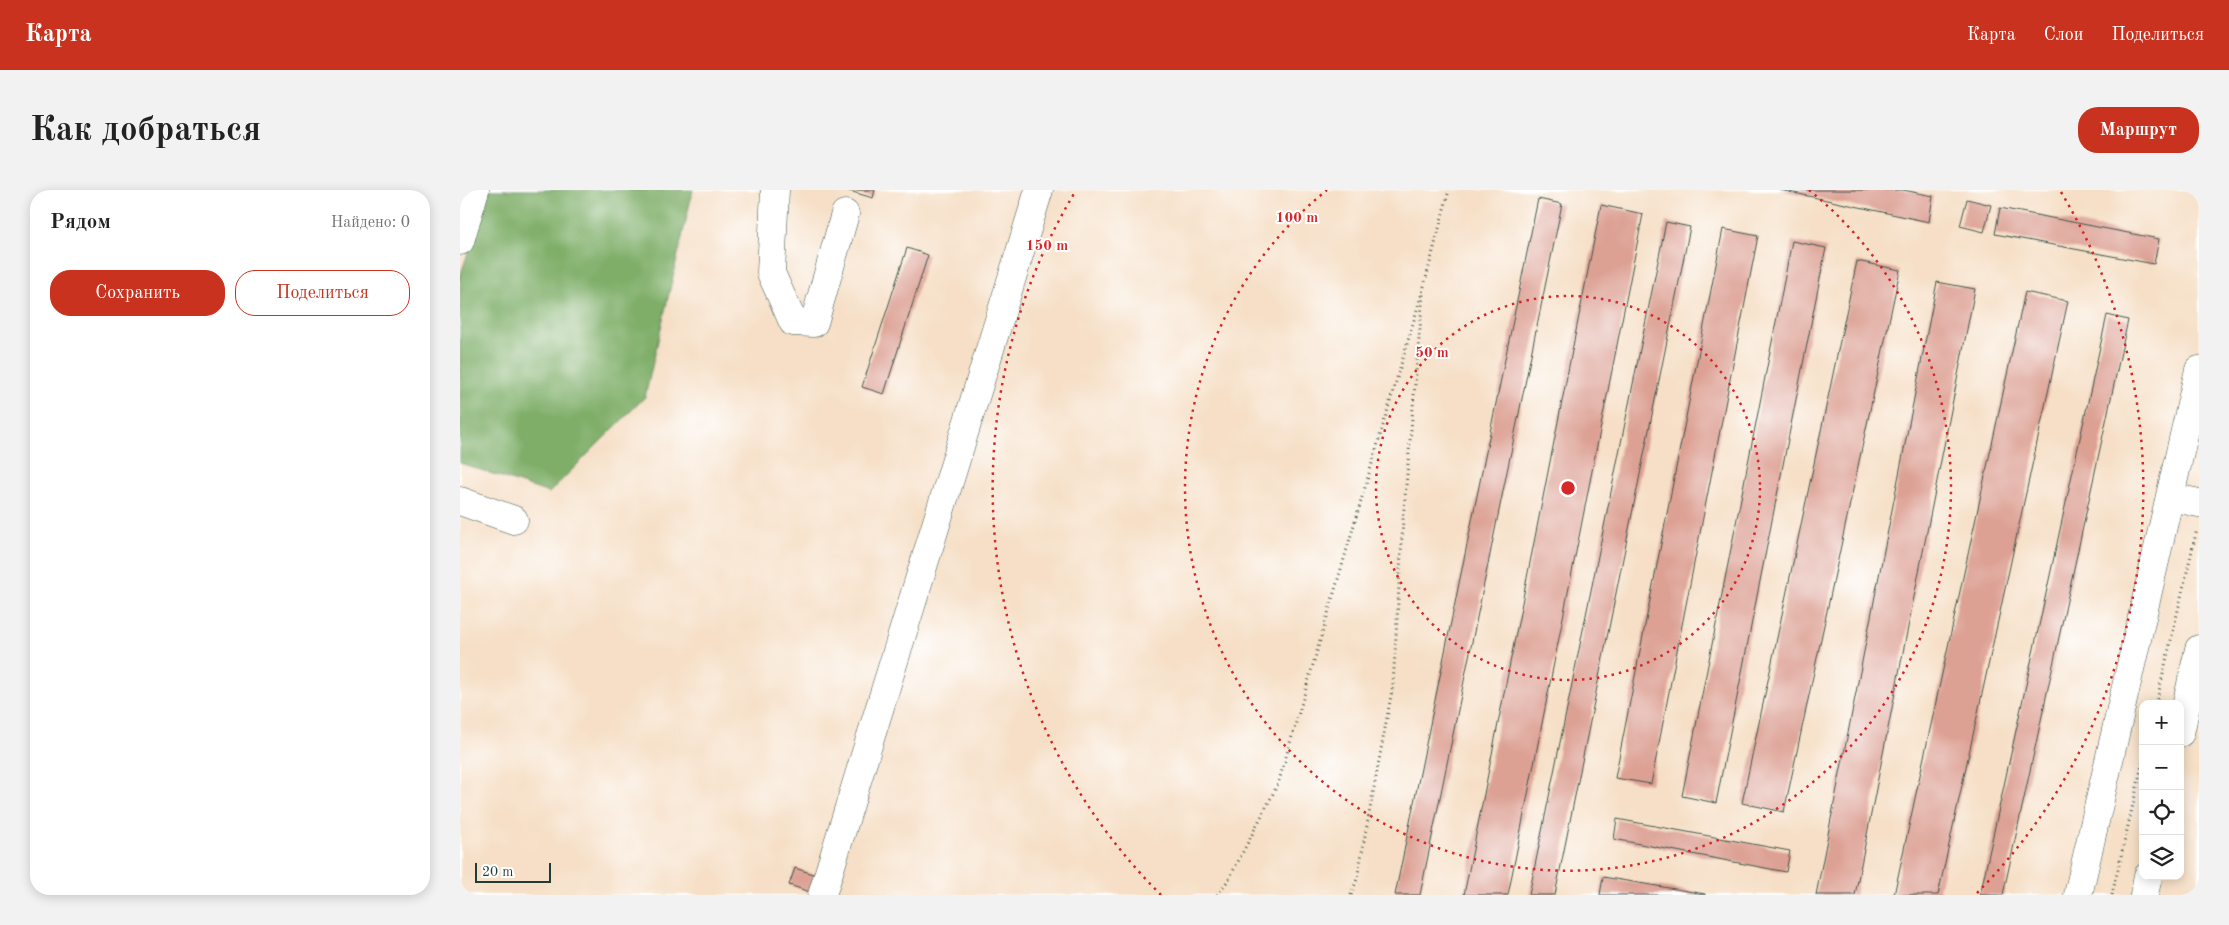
<!DOCTYPE html>
<html lang="ru">
<head>
<meta charset="utf-8">
<style>
  body { margin:0; font-family:"Old Standard TT",serif; background:#f2f2f2; color:#222 }
  .controls { position:absolute; right:15px; bottom:15px; display:grid; overflow:hidden; border-radius:10px; box-shadow:0 2px 12px #0003 }
  .controls button { width:45px; height:45px; display:grid; place-items:center; padding:0; border:0; border-bottom:1px solid #e0e0e0; background:#fff; color:#222; font:25px sans-serif }
  .scale { position:absolute; left:15px; bottom:12px; width:76px; box-sizing:border-box; padding-left:5px; border:2px solid #1f3d34; border-top:0; font-size:14px; line-height:18px; white-space:nowrap; color:#1f3d34; -webkit-text-stroke:4px #fff; paint-order:stroke }
  .list { margin:0; padding:0; list-style:none }
  h2 { display:flex; justify-content:space-between; align-items:center; height:65px; margin:0; padding:0 20px; font-size:21px }
  h2 small { font-size:16px; font-weight:400; color:#767676 }
  .actions { display:flex; gap:10px; padding:15px 20px }
  .actions a { flex:1; padding:11px 0; border:1px solid #c8321e; border-radius:20px; text-align:center; font-size:18px; color:#c8321e }
  .actions .main { background:#c8321e; color:#fff }
  .icon { flex:none; width:28px; height:28px; fill:none; stroke:currentColor; stroke-width:2; stroke-linecap:round; stroke-linejoin:round }
  .map { position:relative; flex:none; width:1739px; height:705px; overflow:hidden; border-radius:20px }
  header { display:flex; align-items:center; gap:30px; box-sizing:border-box; height:70px; padding:0 25px; background:#c8321e; color:#fff }
  header strong { font-size:24px }
  nav { display:flex; gap:28px; margin-inline-start:auto; font-size:18px }
  .intro { display:flex; align-items:center; justify-content:space-between; box-sizing:border-box; height:120px; padding:0 30px }
  h1 { margin:0; font-size:35px }
  .button { padding:12px 22px; border-radius:20px; background:#c8321e; color:#fff; font-size:18px; font-weight:700 }
  main { display:flex; gap:30px; padding:0 30px }
  aside { flex:1; background:#fff; border-radius:20px; box-shadow:0 2px 12px #0003 }
  .map>svg:first-child { display:block }
</style>
</head>
<body>
<header>
<strong>Карта</strong>
<nav><a>Карта</a><a>Слои</a><a>Поделиться</a></nav>
</header>
<div class="intro"><h1>Как добраться</h1><a class="button">Маршрут</a></div>
<main>
<aside>
<h2>Рядом<small>Найдено: 0</small></h2>
<ul class="list">
</ul>
<div class="actions"><a class="main">Сохранить</a><a>Поделиться</a></div>
</aside>
<div class="map">
<svg width="1739" height="705" viewBox="0 0 1739 705">
  <rect width="100%" height="100%" fill="#fff"/>
  <filter id="ink" filterUnits="userSpaceOnUse"><feTurbulence type="fractalNoise" baseFrequency=".02" numOctaves="2"/><feDisplacementMap in="SourceGraphic" scale="10" xChannelSelector="R" yChannelSelector="G"/><feConvolveMatrix kernelMatrix="1 2 1 2 8 2 1 2 1" color-interpolation-filters="sRGB"/></filter>
  <filter id="wash" filterUnits="userSpaceOnUse"><feTurbulence type="fractalNoise" baseFrequency=".0096" numOctaves="4" result="noise"/><feDisplacementMap in="SourceGraphic" scale="20" xChannelSelector="R" yChannelSelector="G"/><feGaussianBlur stdDeviation="1.12" result="paint"/><feColorMatrix in="noise" values="0 0 0 0 0 0 0 0 0 0 0 0 0 0 0 0 0 1.4 0 .05"/><feComposite in="paint" operator="in"/></filter>
  <g filter="url(#wash)">
    <rect width="100%" height="100%" fill="#f6dfc6"/>
    <path fill="#7eae68" stroke="#4e764e" d="M30,0H233L185,207L89,303L0,273V86Z"/>
    <g id="blocks">
      <path fill="#dda194" d="M386,0H415L413,8Z
        M1320,0H1443L1473,6L1469,32Z
        M1078,9L1102,14L960,705H935Z
        M1507,9L1531,15L1524,42L1500,36Z
        M1141,15L1183,24L1048,705H1004Z
        M1540,18L1699,49L1694,74L1535,44Z
        M1206,32L1230,37L1095,705H1069Z
        M1263,39L1298,46L1191,594L1155,588Z
        M1332,51L1366,58L1256,613L1222,606Z
        M447,58L468,65L424,204L402,197Z
        M1397,71L1440,80L1324,622L1282,613Z
        M1477,92L1515,99L1395,705H1356Z
        M1565,102L1608,111L1478,705H1434Z
        M1647,125L1668,130L1543,705H1520Z
        M1157,629L1330,661L1326,682L1154,649Z
        M335,678L356,685L350,702L329,695Z
        M1143,687L1245,704V705H1140Z"/>
    </g>
  </g>
  <g filter="url(#ink)">
    <use href="#blocks" fill-opacity="0" stroke="#3f554a" stroke-width="1"/>
    <g fill="none" stroke-linecap="round" stroke-linejoin="round">
      <defs>
        <path id="minor" d="M315,0L311,83L333,132L354,133L385,24
          M0,51L15,0
          M1710,307L1739,313
          M0,311L54,330
          M1720,543L1739,459
          M362,705L579,0
          M1618,705L1739,180
          M1684,705L1688,686"/>
      </defs>
      <use href="#minor" stroke="#3f554a" stroke-width="29"/>
      <path stroke="#3f554a" stroke-width="3" stroke-dasharray="1 4" stroke-linecap="butt" d="M1696,514L1737,339
        M757,705L769,689L818,594L964,96L989,0
        M891,705L897,689L933,495L943,330L963,104
        M1652,705L1683,571"/>
      <use href="#minor" stroke="#fff" stroke-width="28"/>
    </g>
  </g>
  <g fill="none" stroke="#d62828" stroke-width="2.5" stroke-dasharray="2.5 5">
    <circle cx="1108" cy="298" r="192"/>
    <path d="M1349 0A383 383 0 1 1 867 0"/>
    <path d="M701 705A575 575 0 0 1 615 2M1601 2A575 575 0 0 1 1515 705"/>
  </g>
  <circle cx="1108" cy="298" r="8" fill="#d62828" stroke="#fff" stroke-width="2.5"/>
  <g font-size="15" text-anchor="middle" font-weight="bold" fill="#d62828" stroke="#fff" stroke-width="4" stroke-linejoin="round" paint-order="stroke">
    <text x="837" y="32">100 m</text>
    <text x="587" y="60">150 m</text>
    <text x="972" y="167">50 m</text>
  </g>
</svg>
<div class="controls">
<button>+</button>
<button>−</button>
<button><svg class="icon" aria-label="locate" viewBox="0 0 24 24"><circle cx="12" cy="12" r="6"/><path d="M12 2v4M12 18v4M2 12h4M18 12h4"/></svg></button>
<button><svg class="icon" aria-label="layers" viewBox="0 0 24 24"><path d="M12 4l9 5-9 5-9-5zM3 14l9 5 9-5"/></svg></button>
</div>
<div class="scale">20 m</div>
</div>
</main>
</body>
</html>
